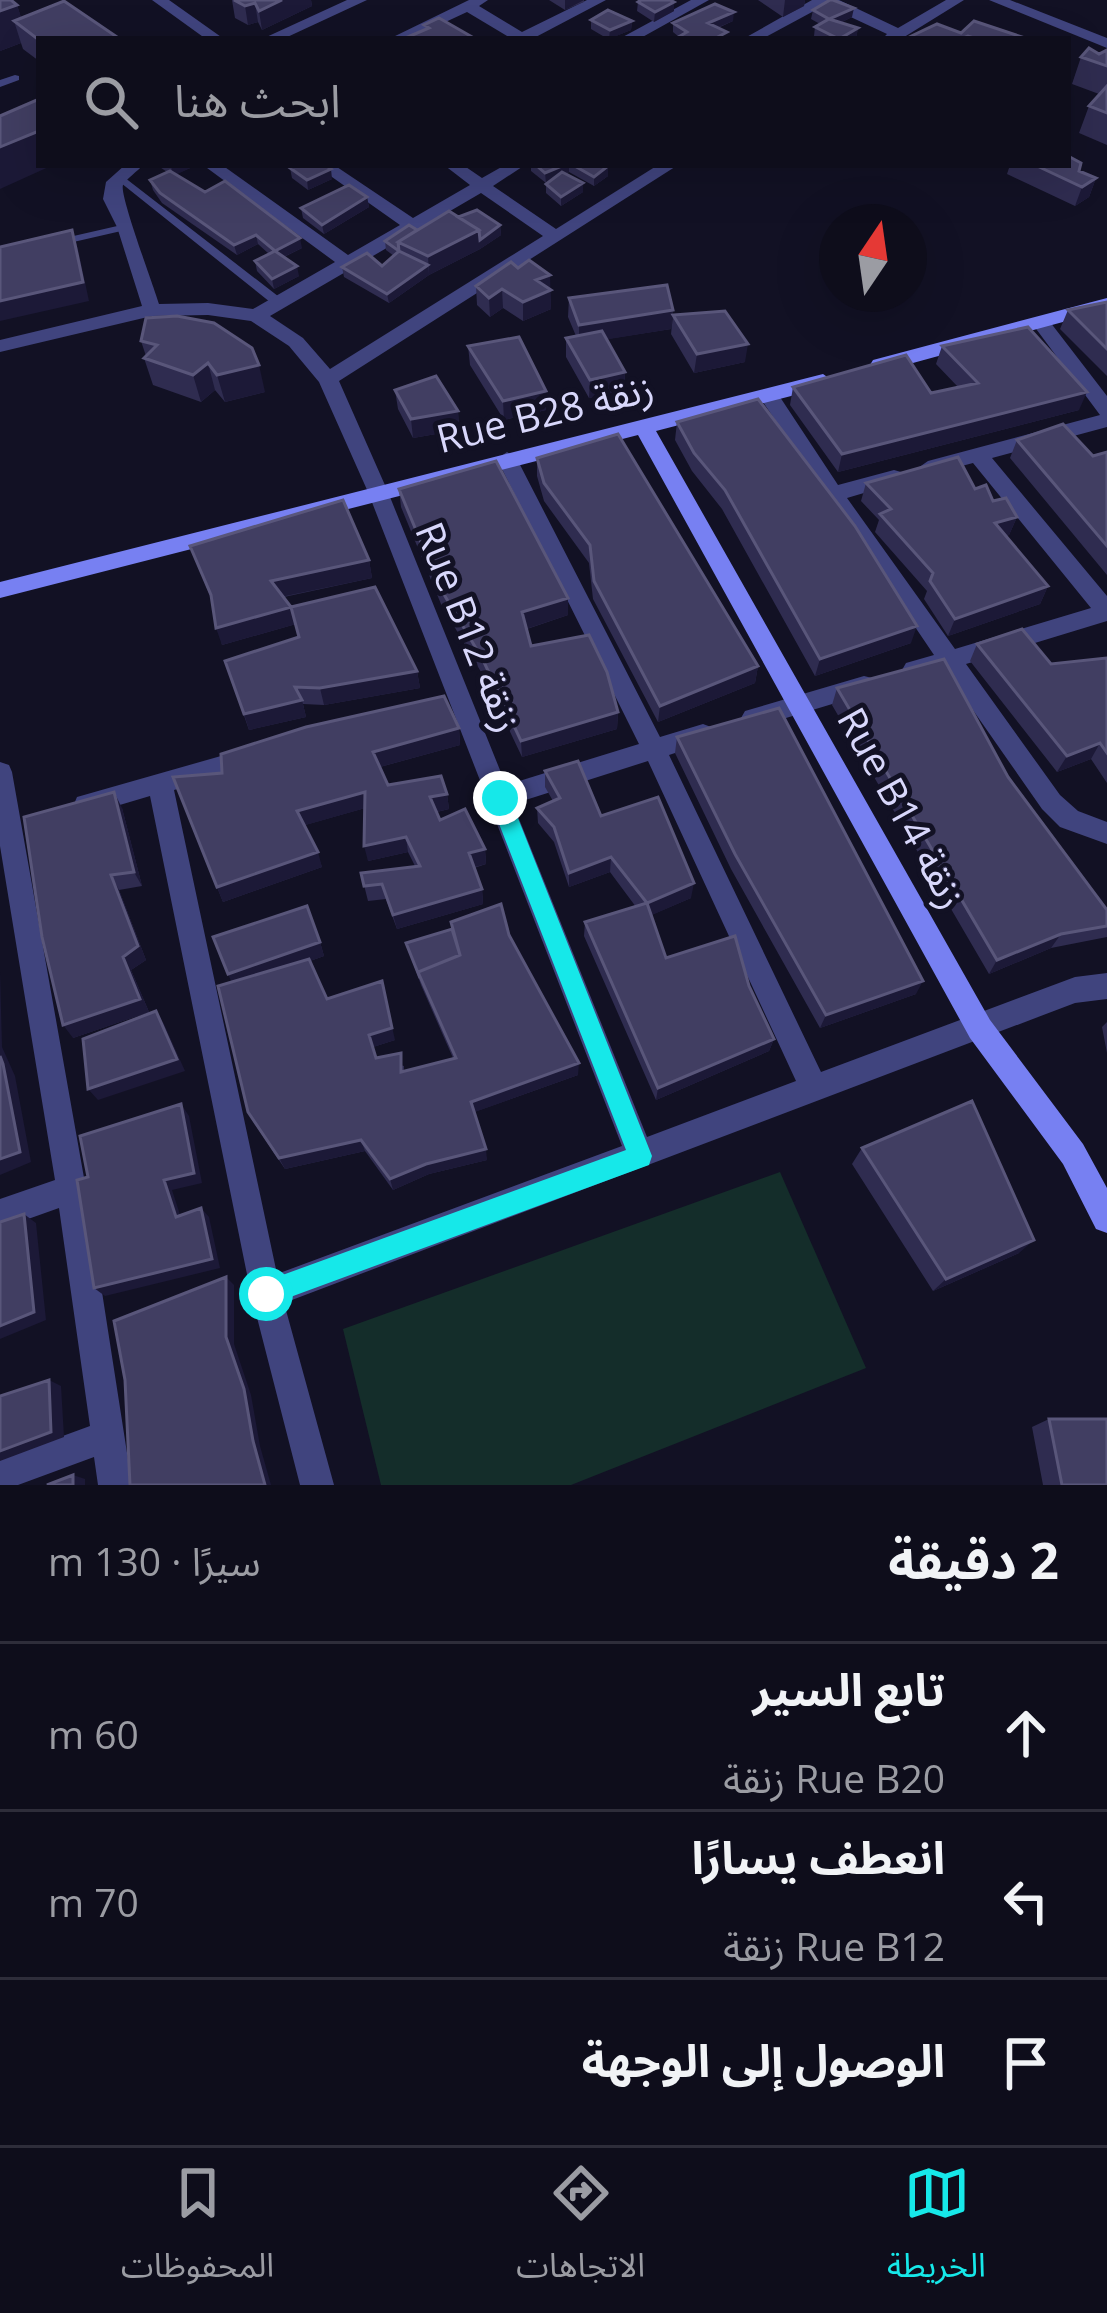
<!DOCTYPE html>
<html lang="ar">
<head>
<meta charset="utf-8">
<style>
  body { margin:0; font-family:"Open Sans","Noto Sans Arabic",sans-serif; background:#171624; color:#f1f3f6; direction:rtl }
  .compass { position:absolute; left:819px; top:204px; width:108px; height:108px; border-radius:50%; background:#0e0d1b; box-shadow:0 12px 48px #0002; rotate:13deg }
  .stop { position:absolute; width:36px; height:36px; margin:-27px; border:9px solid #16e8e9; border-radius:50%; background:#fff }
  .stop.end { background:#16e8e9; border-color:#fff; box-shadow:0 3px 12px #0008 }
  .list { margin:0; padding:0; list-style:none }
  h2 { display:flex; justify-content:space-between; align-items:center; height:156px; margin:0; padding:0 48px; font-size:51px }
  h2 small { font-size:39px; font-weight:400; color:#9b9ca3 }
  .list li { display:grid; grid-template-columns:78px 1fr auto; gap:36px; align-items:center; box-sizing:border-box; height:168px; padding:0 48px; border-top:3px solid #2e2d3a }
  .list b { display:block; font-size:45px; white-space:nowrap }
  .list p { margin:0; font-size:39px; white-space:nowrap; color:#9b9ca3 }
  .list em { font-size:39px; font-style:normal; color:#9b9ca3 }
  .icon { flex:none; width:66px; height:66px; fill:none; stroke:currentColor; stroke-width:2; stroke-linecap:round; stroke-linejoin:round }
  .map { position:relative; flex:none; width:1107px; height:1485px; overflow:hidden; direction:ltr }
  .search { position:absolute; background:#0e0d1b; box-shadow:0 12px 48px #0002; left:36px; right:36px; top:36px; height:132px; display:flex; align-items:center; gap:30px; box-sizing:border-box; padding:0 42px; border-radius:0px; color:#9b9ca3; font-size:45px }
  .sheet { height:660px; background:#0e0d1b }
  nav { display:flex; justify-content:space-around; align-items:center; box-sizing:border-box; height:168px; border-top:3px solid #2e2d3a; background:#0e0d1b; font-size:33px; color:#9b9ca3 }
  nav a { display:grid; justify-items:center; gap:6px }
  nav .on { color:#16e8e9 }
  .map>svg:first-child { display:block }
</style>
</head>
<body>
<div class="map">
<svg width="1107" height="1485" viewBox="0 0 1107 1485">
  <rect width="100%" height="100%" fill="#121124"/>
  <path fill="#142d2a" d="M780,1172L866,1368L571,1485H381L343,1329Z"/>
  <g fill="none" stroke-linecap="round" stroke-linejoin="round">
    <path fill="#40447e" fill-rule="evenodd" d="M15,75L19,76V80L0,87V80Z
      M120,174L283,300V306H275L116,179V175Z
      M126,224L130,225V229L56,246L50,243L56,240Z"/>
    <path fill="#40447e" fill-rule="evenodd" d="M152,0H169L224,39H206Z
      M347,0H367L283,39H262Z
      M469,0H488L479,6L522,32L587,0H606L532,39H512L467,12L409,39H389Z
      M691,0H709L639,39H619Z
      M812,0H839L898,28L946,0H964L901,39H882L887,34L825,5L762,39H743Z
      M989,0H1010L1107,38V48Z
      M125,165H143C138,171 127,178 123,185C119,194 154,287 159,304L208,303L253,309L335,262L203,165H222L348,255L400,225L315,165H334L413,218L470,185L444,165H463L482,178L505,165H525L493,186L556,229L658,165H678L339,381L388,492L506,785L639,744L497,459L507,452L517,459L660,737L703,724L711,727L715,734L711,741L669,755L821,1072L1075,977L1107,973V999L1075,1003L284,1303L334,1485H300L251,1294L150,796L86,815L77,811L74,804L77,797L249,748L258,751L261,758L258,765L174,790L277,1274L622,1146L368,492L319,382L289,346L251,321L208,315L152,316L0,352V340L142,306L117,227L103,199L106,182ZM481,193L543,236L330,369L303,338L270,316ZM648,761L796,1081L647,1137L513,804Z
      M1040,316L1047,318L1107,396V427L992,458L1107,596V621L966,664L1060,795L1078,811L1107,822V844L1060,827L1042,809L945,670L914,679L906,677L902,670L906,663L934,655L759,396L762,391H776L838,485L894,470L901,472L904,477L901,482L847,498L955,649L1091,608L973,463L928,475L918,468L928,461L1100,415L1031,322Z
      M864,676L872,678L876,685L872,692L753,728L745,725L741,718L745,711Z
      M0,762L9,765L12,772L86,1189L132,1485H98L94,1457L18,1485H0V1459L90,1426L59,1208L0,1229V1199L55,1180L0,846Z"/>
    <path fill="#7780f2" fill-rule="evenodd" d="M1107,298V310L880,372L870,365L873,360Z
      M823,374L833,381L830,386L656,431L990,1020L1083,1144L1107,1188V1233L1096,1229L1063,1164L970,1038L638,435L0,598V582Z"/>
  </g>
  <path fill="#2f2c50" d="M232,0H311L312,6L262,30L258,22L248,25L235,18Z
    M549,0H584V2L565,10Z
    M758,0H805L804,6L783,17Z
    M638,2H674V11L654,22L637,11Z
    M17,5L21,18L39,39V61L23,49L21,43L0,51Z
    M813,10L852,17L840,23L858,28L856,38L819,39L814,36L815,27L820,24L811,19Z
    M591,20L632,21L631,30L608,39L591,29Z
    M733,21L718,28L679,37L673,32V23Z
    M1107,50V145L1079,133L1089,106L1099,94L1072,84L1081,57L1099,54Z
    M157,165H197L176,174L302,248L284,257L299,276L274,289L257,271L255,261L269,254L258,244L237,255L162,203L153,190L150,180L167,172Z
    M531,165H606L608,176L594,186L569,172L566,174L583,183V192L561,206L546,193V184L550,181L546,183L531,171Z
    M1010,165H1068L1096,178L1089,197L1075,206L1007,174Z
    M290,168L332,179L308,190L292,178Z
    M367,197L369,207L324,234L303,218L301,208Z
    M458,217L500,225L501,235L480,249L429,275L389,303L344,277L342,267L382,266L394,256L386,250L385,241Z
    M476,286L550,289L551,309L523,321L503,308L490,317L477,305Z
    M569,298L673,310L671,329L607,339L625,372L624,390L589,398L566,357V338L576,336L568,317Z
    M1107,302V376L1060,329L1068,310Z
    M673,315L745,362L694,373L671,334Z
    M146,318L265,392L225,402L215,390L201,402L153,385L144,358L146,356L141,341Z
    M468,346L546,391V410L504,420L470,365Z
    M942,346L1079,410L838,472L790,405L793,387L931,393L958,387L936,364Z
    M395,390L458,411L459,430L413,438L398,409Z
    M677,422L911,643L815,676L722,509L692,471L675,440Z
    M1017,440L1093,456L1107,452V575L1010,458Z
    M537,458L758,666L755,683L658,722L593,599L589,563L544,501L537,476Z
    M866,483L975,489L1017,517L1009,535L1006,536L1048,586L1040,604L948,636L924,599L927,591L875,532L879,520L861,501Z
    M399,489L568,615L527,629L531,646L618,712L617,729L522,757L484,677L441,604L401,507Z
    M190,546L369,560L372,578L284,597L291,607L417,671L420,688L324,705L303,704L306,717L249,730L225,661L299,637L296,624L222,645L212,601Z
    M977,644L1051,664L1107,660V783L1091,759L1057,772L970,661Z
    M837,688L1008,777L1107,910V937L1051,948L989,974L832,705Z
    M459,728L460,745L380,767L388,785L447,794L449,809L437,812L440,820L485,849L486,864L474,868L482,889L483,904L397,929L386,899L368,901L361,873L415,866L408,852L368,861L365,808L305,825L322,867L223,902L217,887L222,773Z
    M677,737L916,994L820,1028L731,869L675,753Z
    M545,771L601,816L691,898L651,915L666,958L749,986L774,1039L769,1051L656,1100L584,936L585,922L636,907L610,872L569,887L554,842L538,823L537,808L553,801L545,787Z
    M122,808L142,886L119,890L146,960L131,970L149,1012L73,1038Z
    M509,935L578,1075L474,1112L487,1160L429,1174L393,1190L365,1151L285,1169L254,1123L232,982L320,942L324,956L310,961L327,999L395,1040L373,1047L376,1058L404,1066V1071L453,1058L421,985L406,943Z
    M1107,1022V1053L1102,1027Z
    M862,1148L1019,1253L933,1291L852,1164Z
    M1049,1419L1107,1485H1043L1032,1427Z"/>
  <path fill="#1c1937" d="M282,0H311L312,6L262,30L259,11Z
    M565,0H584L565,10Z
    M785,0H805L804,6L783,17Z
    M674,2V11L654,22L655,12Z
    M255,3L258,22L248,25L245,6Z
    M17,5L25,29L14,21L21,43L0,51V11Z
    M854,8L852,17L828,29L829,19Z
    M734,12L733,21L707,32L708,23Z
    M632,21L631,30L609,39L610,30Z
    M858,28L856,38L854,39H839Z
    M39,131V165H53L0,189V147Z
    M173,165H197L173,176L171,166Z
    M564,165H569V172L546,183L545,173Z
    M608,166V176L594,186V177Z
    M331,169L332,179L308,190L307,180Z
    M1096,178L1089,197L1075,206L1082,187Z
    M583,183V192L561,206V197Z
    M367,197L369,207L324,234L322,225Z
    M500,225L501,235L480,249L429,275L428,256L479,230Z
    M72,230L78,249L89,301L0,321V301Z
    M256,235L258,244L237,255L234,245Z
    M300,238L302,248L277,260L275,251Z
    M428,265L429,275L389,303L387,294Z
    M297,266L299,276L274,289L272,279Z
    M550,275L551,309L523,321V302L536,280Z
    M502,289L503,308L490,317L489,298Z
    M673,310L671,329L579,344V325Z
    M748,344L745,362L694,373L697,354Z
    M208,363L215,390L201,402L193,375Z
    M259,365L265,392L225,402L217,375Z
    M625,372L624,390L589,398L590,380Z
    M546,391V410L504,420L503,401Z
    M1087,392L1079,410L838,472L842,454Z
    M458,411L459,430L413,438L411,419Z
    M1017,517L1009,535L988,541L995,523Z
    M369,560L372,578L276,598L271,581Z
    M1048,586L1040,604L948,636L955,619Z
    M568,598V615L523,630L522,612Z
    M291,607L296,624L222,645L216,628Z
    M917,626L911,643L815,676L820,659Z
    M758,666L755,683L658,722L660,706Z
    M417,671L420,688L324,705L320,688Z
    M302,700L306,717L249,730L244,714Z
    M618,712L617,729L522,757L521,741Z
    M459,728L460,745L376,768L373,752Z
    M1100,743L1091,759L1057,772L1067,756Z
    M114,792L122,808L142,886L134,872Z
    M365,792L369,807L302,826L297,811Z
    M447,794L449,809L432,813L430,797Z
    M406,837L408,852L368,861L364,846Z
    M485,849L486,864L471,868L469,853Z
    M318,852L322,867L223,902L217,887Z
    M611,857L610,872L569,887V873Z
    M111,875L119,890L146,960L131,970L149,1012L73,1038L63,1025L123,957Z
    M694,883L691,898L645,918L647,903Z
    M482,889L483,904L397,929L393,915Z
    M1061,934L1051,948L989,974L997,960Z
    M320,942L324,956L234,988L228,974Z
    M0,972L2,1047L15,1076L31,1162L0,1175Z
    M382,981L395,1040L373,1047L369,1035Z
    M923,981L916,994L820,1028L826,1015Z
    M156,1011L164,1024L185,1071L98,1100L88,1089Z
    M774,1039L769,1051L656,1100L658,1088Z
    M579,1063L578,1075L472,1113L471,1102Z
    M181,1104L189,1116L202,1183L172,1190L184,1227L176,1217L164,1180Z
    M361,1140L365,1151L285,1169L279,1158Z
    M486,1149L487,1160L429,1174L393,1190L390,1179L426,1164Z
    M201,1208L209,1217L220,1268L105,1296L94,1288Z
    M24,1214L36,1223L46,1320L0,1339V1326Z
    M1034,1240L1019,1253L933,1291L946,1279Z
    M226,1277L234,1285V1344L251,1395L260,1446L271,1485H265L226,1337Z
    M49,1380L61,1386L64,1437L0,1461V1451Z
    M73,1475L85,1479V1485H73Z"/>
  <path fill="#413e62" stroke="#59567a" stroke-width="3" d="M0,0H11L17,5L0,11Z
    M234,0H282L259,11L255,3L245,6Z
    M641,0H670L674,2L655,12L638,2Z
    M830,0H833L854,8L829,19L813,10Z
    M64,1L120,39L39,40L14,21Z
    M715,4L734,12L708,23L727,32L714,39H675L687,32L673,23Z
    M608,10L632,21L610,30L591,20Z
    M439,18L474,38L403,39L429,28L424,25Z
    M829,19L858,28L839,39L815,27Z
    M974,21L1028,39H977L968,36L961,39H905L937,24L961,33Z
    M1089,48L1099,54L1107,50V66L1081,57Z
    M1107,86V113L1089,106Z
    M39,99V131L0,147V116Z
    M1068,156L1081,163L1079,171L1096,178L1082,187L1035,165H1068Z
    M296,165H325L331,169L307,180L290,168Z
    M536,165H564L545,173Z
    M573,165H606L608,166L594,177Z
    M170,171L205,192L225,181L300,238L275,251L256,235L234,245L160,193L150,180Z
    M562,172L583,183L561,197L546,184Z
    M349,185L367,197L322,225L301,208Z
    M477,210L500,225L480,240L479,230L458,217Z
    M449,211L479,230L428,256L398,242Z
    M409,225L417,230L398,242L399,251L428,265L387,294L342,267L367,253L382,266L399,251L385,241Z
    M72,230L83,282L0,301V247Z
    M275,251L297,266L272,279L255,261Z
    M529,260L550,275L536,280L551,290L523,302L502,289L489,298L476,286L511,262L518,268Z
    M667,285L673,310L579,325L569,298Z
    M1107,302V349L1068,310Z
    M725,311L748,344L697,354L673,315Z
    M177,316L214,323L252,348L259,365L217,375L208,363L193,375L144,358L157,345L141,341L146,318Z
    M1028,327L1087,392L842,454L793,387L906,355L931,393L978,383L942,346Z
    M602,331L625,372L590,380L566,338Z
    M519,337L546,391L503,401L468,346Z
    M436,376L458,411L411,419L395,390Z
    M758,399L855,526L917,626L820,659L725,490L694,453L677,422Z
    M1063,424L1093,456L1107,452V546L1017,440Z
    M618,434L758,666L660,706L594,581L590,545L544,483L537,458Z
    M958,457L975,489L986,485L993,501L1006,498L1017,517L995,523L1048,586L955,619L930,581L933,573L880,514L891,509L866,483Z
    M496,461L568,598L522,612L531,646L589,635L607,672L618,712L521,741L483,660L439,586L399,489Z
    M343,500L369,560L271,581L291,607L375,587L417,671L320,688L295,687L302,700L244,714L225,661L299,637L291,607L216,628L211,595L190,546Z
    M1022,629L1051,664L1106,658L1107,660V753L1100,743L1067,756L977,644Z
    M944,659L1008,777L1107,910V926L1061,934L997,960L837,688Z
    M444,696L459,728L373,752L388,785L441,776L447,794L430,797L440,820L465,809L485,849L469,853L482,889L393,915L382,884L364,886L361,873L420,866L406,837L364,846L365,792L297,811L318,852L217,887L173,777L222,773L221,754L306,727Z
    M779,708L923,981L826,1015L735,854L677,737Z
    M578,761L601,816L658,797L694,883L647,903L666,958L735,936L749,986L774,1039L658,1088L585,922L647,903L611,857L569,873L554,827L537,808L560,798L545,771Z
    M114,792L134,872L111,875L138,946L123,957L140,999L63,1025L42,937L24,817Z
    M501,904L509,935L579,1063L471,1102L486,1149L426,1164L390,1179L361,1140L279,1158L248,1112L218,986L309,959L327,999L382,981L392,1028L369,1035L376,1058L401,1053V1072L456,1058L418,972L460,955L451,922Z
    M307,906L320,942L228,974L213,937Z
    M452,929L460,955L418,972L420,978L406,943Z
    M156,1011L177,1059L88,1089L83,1039Z
    M0,1056L3,1064L20,1152L0,1159Z
    M972,1101L1034,1240L946,1279L862,1148Z
    M181,1104L194,1173L164,1180L176,1217L201,1208L212,1259L94,1288L77,1180L88,1177L80,1136Z
    M24,1214L34,1312L0,1326V1222Z
    M226,1277V1337L244,1389L253,1441L265,1485H130L125,1380L114,1321Z
    M49,1380L51,1432L0,1451V1396Z
    M1049,1419H1107V1485H1062Z
    M73,1475V1485H47Z"/>
  <path fill="#16e8e9" d="M500,790L510,798L652,1156L649,1165L266,1306L257,1302L253,1294L257,1285L266,1281L626,1150L489,798Z"/>
  <g text-anchor="middle" stroke-width="10" stroke-linejoin="round" paint-order="stroke">
    <g font-size="39" fill="#d8d7fb" stroke="#121124">
      <text transform="translate(545 413) rotate(-14)" y="14">Rue B28 زنقة</text>
      <text transform="translate(469 627) rotate(68)" y="14">Rue B12 زنقة</text>
      <text transform="translate(902 808) rotate(61)" y="14">Rue B14 زنقة</text>
    </g>
  </g>
</svg>
<svg class="compass" viewBox="-18 -18 36 36"><path d="M0-13l5 13h-10z" fill="#e53935"/><path d="M0 13l5-13h-10z" fill="#9b9ca3"/></svg>
<div class="stop" style="left:266px;top:1294px"></div>
<div class="stop end" style="left:500px;top:798px"></div>
<div class="search"><svg class="icon" aria-label="search" viewBox="0 0 24 24"><circle cx="10" cy="10" r="6"/><path d="M15 15l6 6"/></svg>ابحث هنا</div>
</div>
<section class="sheet">
<h2>2 دقيقة<small>سيرًا · 130 m</small></h2>
<ul class="list">
<li><svg class="icon" aria-label="ahead" viewBox="0 0 24 24"><path d="M12 20V5M6 11l6-6 6 6"/></svg><div><b>تابع السير</b><p>Rue B20 زنقة</p></div><em>60 m</em></li>
<li><svg class="icon" aria-label="left" viewBox="0 0 24 24"><path d="M17 20v-9H6M10 6l-5 5 5 5"/></svg><div><b>انعطف يسارًا</b><p>Rue B12 زنقة</p></div><em>70 m</em></li>
<li><svg class="icon" aria-label="arrive" viewBox="0 0 24 24"><path d="M6 21V4h12l-3 4 3 4H6"/></svg><div><b>الوصول إلى الوجهة</b></div></li>
</ul>
</section>
<nav>
<a class="on"><svg class="icon" aria-label="map" viewBox="0 0 24 24"><path d="M3 6l6-2 6 2 6-2v14l-6 2-6-2-6 2zM9 4v14M15 6v14"/></svg>الخريطة</a>
<a><svg class="icon" aria-label="directions" viewBox="0 0 24 24"><path d="M12 3l9 9-9 9-9-9zM9 14v-3h6M13 9l2 2-2 2"/></svg>الاتجاهات</a>
<a><svg class="icon" aria-label="saved" viewBox="0 0 24 24"><path d="M7 4h10v16l-5-4-5 4z"/></svg>المحفوظات</a>
</nav>
</body>
</html>
